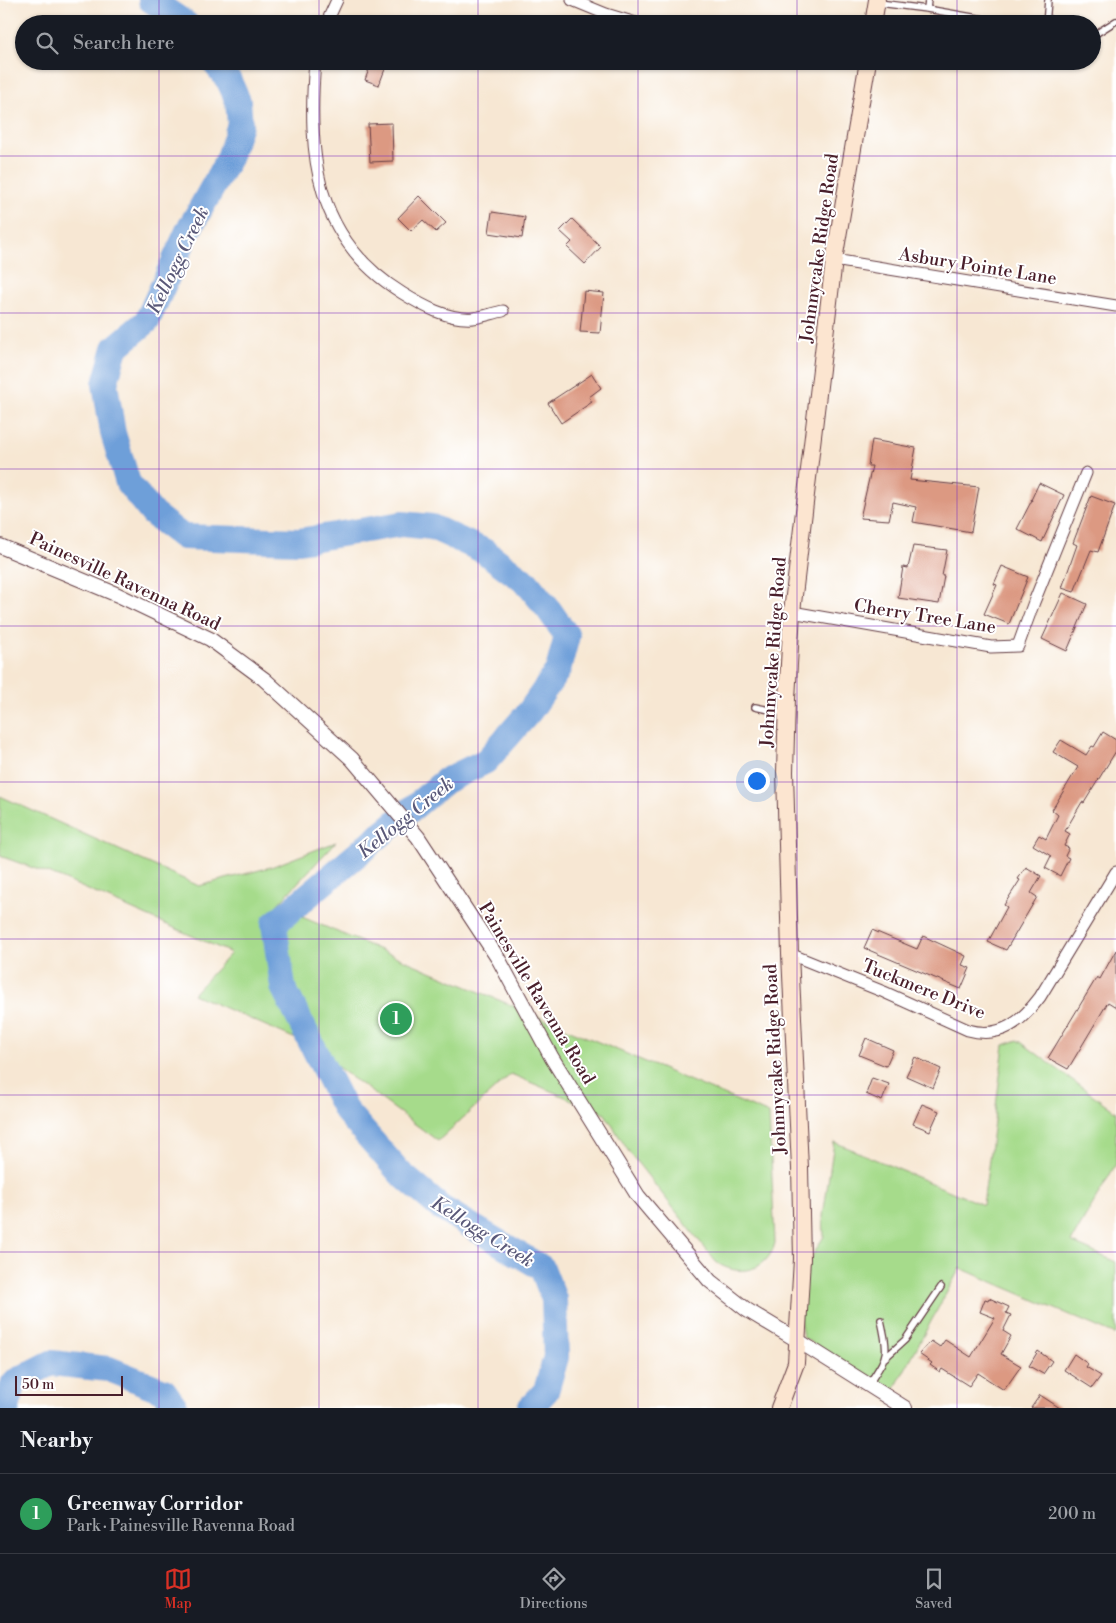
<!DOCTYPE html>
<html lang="en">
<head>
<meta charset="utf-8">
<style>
  body { margin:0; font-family:"Libre Bodoni",serif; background:#242831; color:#f1f3f6 }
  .scale { position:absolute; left:15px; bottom:12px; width:108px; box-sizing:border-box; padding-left:5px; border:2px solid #4a1f2b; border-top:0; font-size:14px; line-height:18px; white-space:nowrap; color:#4a1f2b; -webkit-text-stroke:4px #fff; paint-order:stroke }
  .you { position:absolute; left:756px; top:780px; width:18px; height:18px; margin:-12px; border:4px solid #fff; border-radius:50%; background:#1a73e8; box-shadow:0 0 0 8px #1a73e833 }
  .badge { display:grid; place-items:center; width:32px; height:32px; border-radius:50%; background:#d93025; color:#fff; font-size:16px; font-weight:700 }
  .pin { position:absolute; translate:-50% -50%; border:2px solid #fff; box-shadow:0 1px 5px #0006 }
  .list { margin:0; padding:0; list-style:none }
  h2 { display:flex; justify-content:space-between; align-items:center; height:65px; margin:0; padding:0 20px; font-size:21px }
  h2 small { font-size:16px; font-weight:400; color:#9ea1a6 }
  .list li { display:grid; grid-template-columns:32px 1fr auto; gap:15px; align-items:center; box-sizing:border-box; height:80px; padding:0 20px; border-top:1px solid #363941 }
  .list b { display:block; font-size:19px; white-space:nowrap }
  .list p { margin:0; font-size:16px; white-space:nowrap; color:#9ea1a6 }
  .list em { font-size:16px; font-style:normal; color:#9ea1a6 }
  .icon { flex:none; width:28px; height:28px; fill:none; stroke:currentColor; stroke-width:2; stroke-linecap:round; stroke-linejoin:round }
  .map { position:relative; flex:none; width:1116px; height:1408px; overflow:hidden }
  .search { position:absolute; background:#171b24; box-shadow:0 1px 4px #0004; left:15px; right:15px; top:15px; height:55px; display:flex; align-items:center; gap:12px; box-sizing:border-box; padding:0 18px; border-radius:28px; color:#9ea1a6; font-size:19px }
  .sheet { height:145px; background:#171b24 }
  nav { display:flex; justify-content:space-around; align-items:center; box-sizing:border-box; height:70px; border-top:1px solid #363941; background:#171b24; font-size:14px; color:#9ea1a6 }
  nav a { display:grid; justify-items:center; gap:2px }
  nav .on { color:#d93025 }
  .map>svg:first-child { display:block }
</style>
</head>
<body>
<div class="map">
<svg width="1116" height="1408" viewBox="0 0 1116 1408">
  <rect width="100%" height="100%" fill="#fff"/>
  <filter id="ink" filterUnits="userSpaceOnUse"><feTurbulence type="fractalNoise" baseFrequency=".02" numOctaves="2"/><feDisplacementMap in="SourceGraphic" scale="10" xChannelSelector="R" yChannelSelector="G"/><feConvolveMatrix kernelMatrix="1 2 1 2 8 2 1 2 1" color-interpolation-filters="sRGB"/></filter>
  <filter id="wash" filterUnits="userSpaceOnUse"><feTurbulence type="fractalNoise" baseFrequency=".0096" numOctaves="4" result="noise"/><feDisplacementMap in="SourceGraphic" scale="20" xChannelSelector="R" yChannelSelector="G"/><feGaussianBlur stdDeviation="1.12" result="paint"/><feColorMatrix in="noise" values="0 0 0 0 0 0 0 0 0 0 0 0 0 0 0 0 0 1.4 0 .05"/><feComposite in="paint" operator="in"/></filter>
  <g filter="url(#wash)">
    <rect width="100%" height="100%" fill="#f7e7d3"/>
    <path fill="#a6db8b" stroke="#787d5b" d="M0,796L199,886L271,867L336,842L276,906L769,1114L775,1243C768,1271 738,1278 716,1262L629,1152L605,1114L511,1074L438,1141L305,1043L193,994L231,953L61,878L0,856Z
      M1018,1040L1116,1112V1164L1071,1242L1116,1262V1335L960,1268L890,1397L803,1337L794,1287L824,1236L823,1216L834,1142L983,1205L1004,1045Z"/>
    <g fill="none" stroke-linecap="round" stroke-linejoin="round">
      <path stroke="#6e9fd9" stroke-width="26" d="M151,0L186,24
        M213,61L229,81L238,101L240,124L229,158L188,231L147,321L115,348L105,384L113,433L128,483L153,514L183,537L299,541L402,524L432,527L484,551L527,583L549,610L567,636L558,670L530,711L486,761L445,781L274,924L283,987L345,1110L400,1173L441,1208L542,1268L554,1299L556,1357L546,1391L530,1408
        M7,1408L14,1382L51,1363L109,1369L164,1391L176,1408"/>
    </g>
    <g id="blocks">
      <path fill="#dc9982" d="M372,61H388L379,85L365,80Z
        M392,123L393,161L370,162L368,124Z
        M419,196L446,223L436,232L423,220L411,231L398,218Z
        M492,212L525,217L522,238L489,233Z
        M572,219L601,247L585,264L567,247L572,242L560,231Z
        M584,291L604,293L600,333L580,332Z
        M592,374L601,388L589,397L592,402L561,423L548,403Z
        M872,440L916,448L910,480L979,487L971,532L913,522L916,507L893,502L889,520L860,518L872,466H868Z
        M1039,483L1064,495L1042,542L1017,529L1032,500H1031Z
        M1091,496L1115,505L1098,552L1091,550L1074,592L1062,588L1077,545L1073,543Z
        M913,546L947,550L942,576H944L939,604L898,598L903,567L908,568Z
        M1002,566L1028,577L1009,624L984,614L997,585L994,584Z
        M1063,593L1087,604L1067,651L1042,639Z
        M1103,732L1116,740V751L1084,803L1082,802L1065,831L1070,834L1064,846L1069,848L1065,856L1069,858L1060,876L1045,868L1051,856L1033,845L1039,835L1046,839L1058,815L1052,810L1078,767L1053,752L1061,740L1086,755L1092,746L1094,747Z
        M1026,867L1041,876L1031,893L1037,897L1006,950L988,942L1007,907L1004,905L1020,880L1018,879Z
        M872,930L917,949L923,936L966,956L962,965L970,968L961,989L864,948Z
        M1116,950V1007L1108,1002L1068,1069L1048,1058L1097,977L1100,979Z
        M866,1038L893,1050L886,1066L859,1055Z
        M915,1057L941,1069L933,1088L906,1076Z
        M872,1078L889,1084L882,1101L866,1094Z
        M922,1104L939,1111L930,1131L913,1124Z
        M989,1298L1009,1307L1006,1313L1011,1315L1003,1331L1011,1336L1001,1354L1021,1366L1004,1390L978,1373L969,1386L942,1369L940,1372L930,1365L932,1363L919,1354L931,1341L940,1347L945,1340L971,1357L995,1318L980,1312L985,1299L988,1300Z
        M1038,1351L1052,1361L1043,1374L1029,1366Z
        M1074,1354L1088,1364L1086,1367L1101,1376L1092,1388L1064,1370Z
        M1040,1395L1060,1408H1031Z"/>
    </g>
  </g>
  <g filter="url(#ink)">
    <use href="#blocks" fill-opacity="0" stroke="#643d44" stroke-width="1"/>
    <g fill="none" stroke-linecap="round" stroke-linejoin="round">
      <defs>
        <path id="service" d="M879,3L927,9L1012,24
          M927,9L928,0
          M1046,24L1048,0
          M1092,33H1097L1116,21
          M755,707L784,713
          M885,1358L905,1340L941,1287
          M869,1384C888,1354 889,1356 881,1320"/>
        <path id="minor" d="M572,0L606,14L639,24
          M326,24L337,0
          M315,61C307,155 315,239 402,293C423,306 448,320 473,318C483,317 493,313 503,311
          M834,260L1116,306
          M792,612L991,647L1018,646L1034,602L1086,473
          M790,954L884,992L968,1030C1001,1039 1021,1022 1040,997L1116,872"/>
        <path id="tertiary" d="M0,546L118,595L210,639L264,679L352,759L418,837L499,960L552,1058L638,1196L710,1281L747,1310L797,1340L905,1408"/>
        <path id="secondary" d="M873,24L877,0
          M779,1408L796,1363L802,1259L800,1168L790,954L785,772L787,699L792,612L834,260L868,61"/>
      </defs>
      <use href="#service" stroke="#643d44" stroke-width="8"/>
      <use href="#minor" stroke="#643d44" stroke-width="13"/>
      <use href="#tertiary" stroke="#643d44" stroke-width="16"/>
      <use href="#secondary" stroke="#643d44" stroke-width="18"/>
      <use href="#service" stroke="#fff" stroke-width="5.5"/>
      <use href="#minor" stroke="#fff" stroke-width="11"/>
      <use href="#tertiary" stroke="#fff" stroke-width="14"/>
      <use href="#secondary" stroke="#fce5d0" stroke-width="16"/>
    </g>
  </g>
  <path fill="none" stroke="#7b2cbf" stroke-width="1" stroke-opacity="0.55" d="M159,0V24M319,0V24M478,0V24M638,0V24M797,0V24M957,0V24M159,61V1408M319,61V1408M478,61V1408M638,61V1408M797,61V1408M957,61V1408M0,156H1116M0,313H1116M0,469H1116M0,626H1116M0,782H1116M0,939H1116M0,1095H1116M0,1252H1116"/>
  <g text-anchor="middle" stroke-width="4" stroke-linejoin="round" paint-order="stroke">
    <g font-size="18" fill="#4a1f2b" stroke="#fff">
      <text transform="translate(819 248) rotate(-82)" y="6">Johnnycake Ridge Road</text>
      <text transform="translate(978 266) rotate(9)" y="6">Asbury Pointe Lane</text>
      <text transform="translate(125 581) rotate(25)" y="6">Painesville Ravenna Road</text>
      <text transform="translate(925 616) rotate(9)" y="6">Cherry Tree Lane</text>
      <text transform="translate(773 652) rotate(-86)" y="6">Johnnycake Ridge Road</text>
      <text transform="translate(924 989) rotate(22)" y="6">Tuckmere Drive</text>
      <text transform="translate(537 993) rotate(59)" y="6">Painesville Ravenna Road</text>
      <text transform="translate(775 1059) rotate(-93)" y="6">Johnnycake Ridge Road</text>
    </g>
    <g font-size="19" font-style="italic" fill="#5a5979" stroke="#fff">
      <text transform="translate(177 260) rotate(-64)" y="7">Kellogg Creek</text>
      <text transform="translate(405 817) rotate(-39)" y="7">Kellogg Creek</text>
      <text transform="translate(483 1231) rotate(32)" y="7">Kellogg Creek</text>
    </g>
  </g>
</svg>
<div class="scale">50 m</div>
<div class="you"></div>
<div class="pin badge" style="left:396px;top:1019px;background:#2e9e5b">1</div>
<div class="search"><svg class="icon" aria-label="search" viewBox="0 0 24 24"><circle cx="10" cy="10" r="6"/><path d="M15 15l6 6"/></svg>Search here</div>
</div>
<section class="sheet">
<h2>Nearby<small></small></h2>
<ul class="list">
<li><span class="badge" style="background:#2e9e5b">1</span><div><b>Greenway Corridor</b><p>Park · Painesville Ravenna Road</p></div><em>200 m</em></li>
</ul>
</section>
<nav>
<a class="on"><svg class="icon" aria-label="map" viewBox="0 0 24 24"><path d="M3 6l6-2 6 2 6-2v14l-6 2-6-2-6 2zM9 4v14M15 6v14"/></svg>Map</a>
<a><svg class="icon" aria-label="directions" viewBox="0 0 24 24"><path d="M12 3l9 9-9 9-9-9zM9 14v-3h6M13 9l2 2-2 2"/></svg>Directions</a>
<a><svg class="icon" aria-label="saved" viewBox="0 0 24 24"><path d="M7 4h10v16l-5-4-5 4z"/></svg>Saved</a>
</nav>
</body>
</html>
